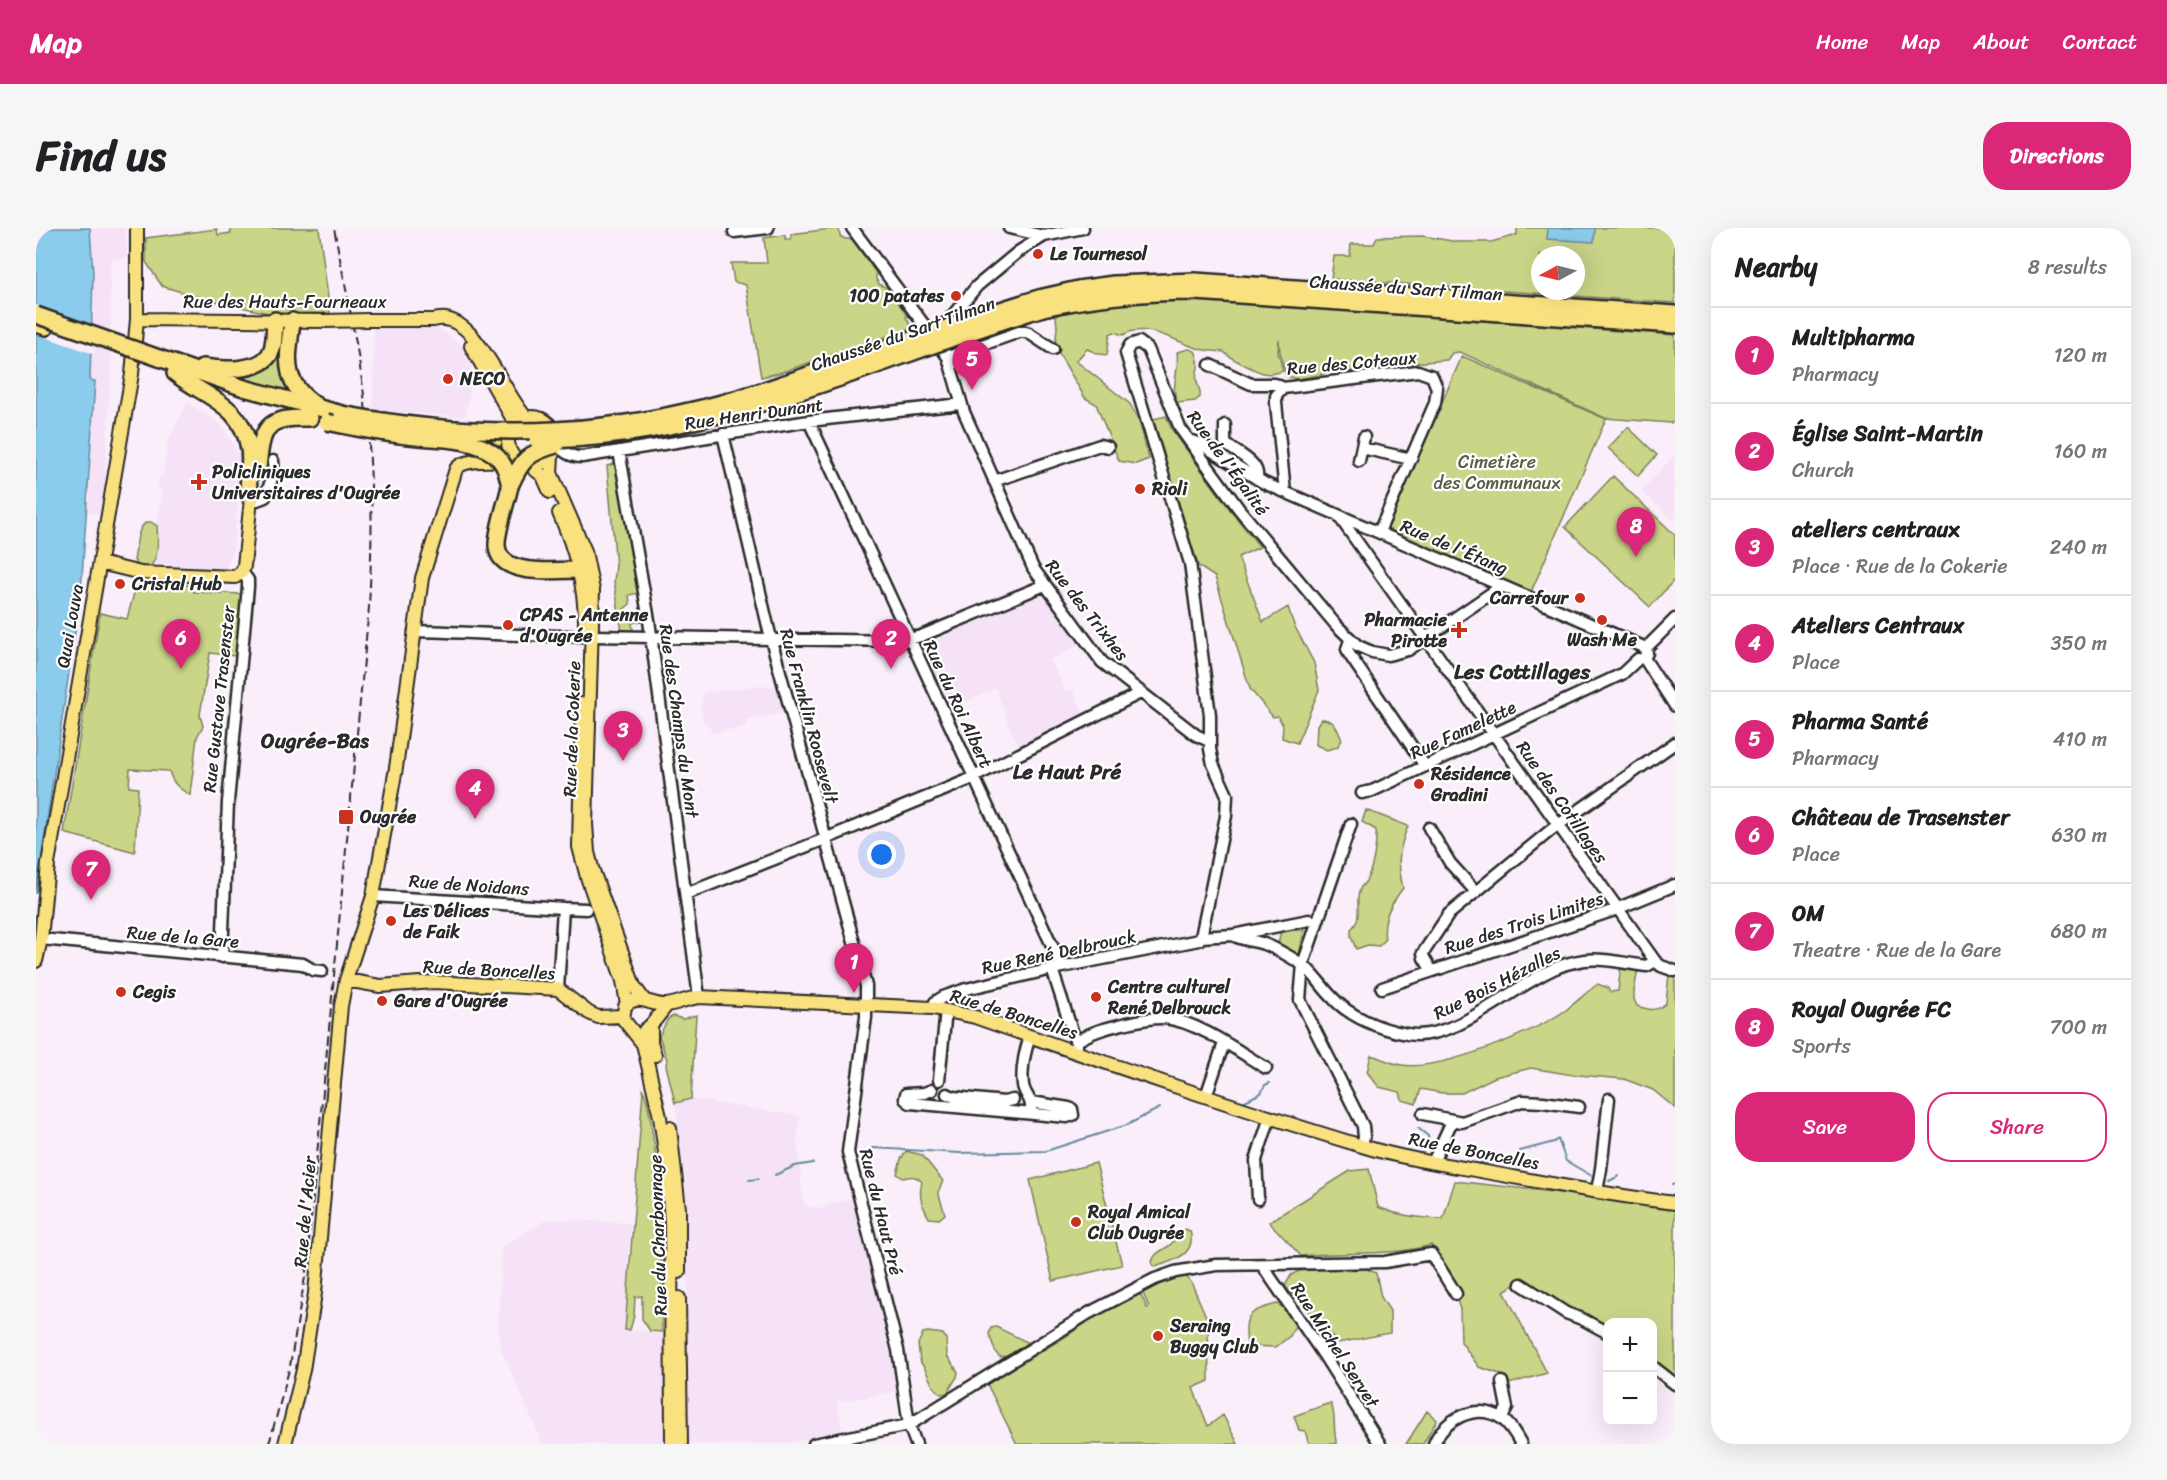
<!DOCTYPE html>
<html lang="en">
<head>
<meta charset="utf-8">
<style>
  body { margin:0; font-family:Sriracha,sans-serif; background:#f6f6f6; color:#202124 }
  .controls { position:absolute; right:18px; bottom:18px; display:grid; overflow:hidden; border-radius:12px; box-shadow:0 6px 24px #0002 }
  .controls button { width:54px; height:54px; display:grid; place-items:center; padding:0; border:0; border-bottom:2px solid #e0e0e0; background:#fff; color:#202124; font:30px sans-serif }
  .compass { position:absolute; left:1495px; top:18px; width:54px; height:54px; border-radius:50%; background:#fff; box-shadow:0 6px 24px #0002; rotate:263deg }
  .you { position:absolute; left:846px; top:627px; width:21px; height:21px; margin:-15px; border:4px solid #fff; border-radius:50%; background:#1a73e8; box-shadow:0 0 0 9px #1a73e833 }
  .badge { display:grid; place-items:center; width:39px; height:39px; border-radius:50%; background:#db2777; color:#fff; font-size:20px; font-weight:700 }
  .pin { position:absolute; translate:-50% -50px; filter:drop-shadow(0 2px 3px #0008) }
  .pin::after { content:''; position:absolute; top:32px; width:21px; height:18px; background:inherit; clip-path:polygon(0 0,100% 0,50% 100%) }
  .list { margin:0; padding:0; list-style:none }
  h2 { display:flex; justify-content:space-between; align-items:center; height:78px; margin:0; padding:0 24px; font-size:26px }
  h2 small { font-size:20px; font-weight:400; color:#757577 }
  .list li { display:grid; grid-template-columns:39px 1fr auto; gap:18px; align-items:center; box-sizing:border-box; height:96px; padding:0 24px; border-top:2px solid #e0e0e0 }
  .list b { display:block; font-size:22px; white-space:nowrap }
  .list p { margin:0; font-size:20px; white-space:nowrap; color:#757577 }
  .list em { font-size:20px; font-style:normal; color:#757577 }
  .actions { display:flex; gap:12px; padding:18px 24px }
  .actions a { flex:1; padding:14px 0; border:2px solid #db2777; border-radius:24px; text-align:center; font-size:21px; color:#db2777 }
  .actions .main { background:#db2777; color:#fff }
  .map { position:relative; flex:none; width:1639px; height:1216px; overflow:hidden; border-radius:24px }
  header { display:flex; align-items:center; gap:36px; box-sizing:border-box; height:84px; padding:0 30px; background:#db2777; color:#fff }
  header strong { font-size:28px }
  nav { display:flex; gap:33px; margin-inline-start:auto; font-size:21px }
  .intro { display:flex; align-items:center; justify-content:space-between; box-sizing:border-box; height:144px; padding:0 36px }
  h1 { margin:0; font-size:42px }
  .button { padding:15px 27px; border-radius:24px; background:#db2777; color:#fff; font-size:21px; font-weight:700 }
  main { display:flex; gap:36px; padding:0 36px }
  aside { flex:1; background:#fff; border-radius:24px; box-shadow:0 6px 24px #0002 }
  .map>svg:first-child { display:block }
</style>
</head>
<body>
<header>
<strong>Map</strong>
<nav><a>Home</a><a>Map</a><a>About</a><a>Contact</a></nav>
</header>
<div class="intro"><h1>Find us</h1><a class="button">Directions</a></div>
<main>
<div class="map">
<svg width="1639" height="1216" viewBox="0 0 1639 1216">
  <rect width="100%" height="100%" fill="#faeefa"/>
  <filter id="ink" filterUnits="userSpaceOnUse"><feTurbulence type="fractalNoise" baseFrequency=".0167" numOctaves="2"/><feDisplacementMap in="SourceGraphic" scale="12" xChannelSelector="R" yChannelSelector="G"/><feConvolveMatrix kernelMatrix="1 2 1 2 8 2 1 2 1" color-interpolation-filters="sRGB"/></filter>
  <g filter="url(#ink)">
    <path fill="#f6e2f6" d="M54,0H90L91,30L74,31L75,135L67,287L52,284L59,154L54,153L57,46Z
      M338,98H394L402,100L425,116L432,126L435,141V158L429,189L337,182Z
      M151,175L184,195L205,230L206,237L197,321L189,344L115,335L127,262L122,260L123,248L127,247L132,212Z
      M1639,226V294L1605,263Z
      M1005,366L1008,368L1044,416L1014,432L1030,464L1036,461L1049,488L985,521L973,497L960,460L913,482L883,418L885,414Z
      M728,457L732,460L744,458L750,484L710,493V499L675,505L674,499L667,492L665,481L667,465Z
      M655,871L764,888L761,914L768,977L782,981L818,969L853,1106L864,1163L801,1174L807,1204L747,1216H507L465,1121L462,1098L466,1019L512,991L595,995L589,1102L652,1105L650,958L639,875Z"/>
    <path fill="#cad588" stroke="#7a805a" stroke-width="1.5" fill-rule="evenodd" d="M195,0H283L294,85L236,86L162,69L126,58L110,34V10L181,1L182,7L195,5Z
      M803,0L804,8L809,11H816L840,45V51L843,56L851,60L872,88L870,89L876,100L743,145L725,149L710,57L698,54L695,35H731L728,10L749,7V11H755V6Z
      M1481,0H1639V75L1295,51L1298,28H1314L1315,16H1338L1341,9L1387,8L1422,14H1455L1481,7ZM1504,27H1540V63H1504Z
      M1147,71L1639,107V193L1635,195L1569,190L1424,124L1416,125L1411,132L1354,137L1311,144L1298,141L1284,147L1261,151L1250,148L1244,124L1243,112L1242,124L1247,143C1241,145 1234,147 1227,145C1218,142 1193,130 1188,124C1180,123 1172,123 1164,121C1142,115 1109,93 1087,107L1078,104L1074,106L1071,127L1063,126L1051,121L1040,133L1094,176L1103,193L1113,231L1100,236L1083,233L1060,176L1049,170L1019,119L1021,100L1020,88C1041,74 1119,72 1147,71Z
      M246,103V124L258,166L226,158L193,146L214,142Z
      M1153,121L1159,123C1167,140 1158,141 1161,154C1162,160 1165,163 1164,169L1159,173L1141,175C1134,160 1144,141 1141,124Z
      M1426,128L1570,191L1495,364L1353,302L1352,299Z
      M1130,188L1136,202L1198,287L1224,319L1202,329L1227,394L1252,379L1258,397L1278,435L1283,462L1261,515L1246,510L1247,498L1242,488L1237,489L1214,461L1179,349L1162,338L1117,191Z
      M1592,199L1621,227L1602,248L1572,220Z
      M581,235L603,365L593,367L594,376L588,381V388L601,389L606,393L596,395L597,403L586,404L578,353L580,338L571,238Z
      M1577,248L1639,307V351L1614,379L1529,299Z
      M111,294H115L121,298C122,311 123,327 115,338L108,339L101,337L98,332C101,319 100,300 111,294Z
      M101,354L112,356L114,354L154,357L158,364L207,366L200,428L174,425L164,487L167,498L161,509L154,567C142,560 137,556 133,543L94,541L93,559L102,560L99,624L28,605L64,385L91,391Z
      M1285,491C1299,491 1301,501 1306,512L1301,519L1291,522L1280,517L1281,497Z
      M1330,582L1372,598C1362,623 1361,634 1367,660C1354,677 1346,690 1349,712L1343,718L1332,717L1320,721L1315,708V701C1328,690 1318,675 1324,661C1325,658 1328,656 1330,653C1337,640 1341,617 1340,602L1326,594Z
      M1245,702H1268L1263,727L1242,716Z
      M1585,737L1602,741L1598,763V771L1601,778C1613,782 1621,784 1630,775L1633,746L1639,748V880L1617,862L1588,851L1531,846L1495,840L1459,849L1426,865H1406L1385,861L1380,876L1366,872L1364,864L1343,859L1331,844L1335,827C1345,830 1356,836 1366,837C1404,843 1498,805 1530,782C1541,774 1550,764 1562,756L1572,760L1574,764L1582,763Z
      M660,787L655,871L639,875L630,837L631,832L623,808L632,791L637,788L647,791Z
      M607,862C613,874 614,890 616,902C627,969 625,1036 626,1104L614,1103L606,1091V1068L599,1069L598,1088L594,1102H589Z
      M870,923L886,927L907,953L902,964L909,986L903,991L893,990C886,977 882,969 886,954C880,947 876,948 867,950L861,946L865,931Z
      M1060,935L1086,1037L1017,1053L994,952Z
      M1333,941L1342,979C1363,988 1385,990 1407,991L1419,953L1639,978V1151L1617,1133L1616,1094H1572L1571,1100L1550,1085L1545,1083L1534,1084L1484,1053L1468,1063L1511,1145L1473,1156L1464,1146L1443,1139L1425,1114L1424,1081L1417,1061L1395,1017C1353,1029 1308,1023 1265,1028L1233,994L1314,943Z
      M1149,1001L1154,1003C1161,1027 1137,1033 1119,1039L1116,1036C1117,1023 1129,1023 1136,1015C1142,1007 1139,1006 1149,1001Z
      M1324,1038L1340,1045L1345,1069L1354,1083V1105L1302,1115L1249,1058L1255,1047L1263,1043Z
      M1150,1048L1155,1054L1172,1093L1173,1153L1157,1160L1172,1198L1187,1187L1202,1216H981L951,1156L1029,1109L1050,1095L1057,1087L1104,1065L1111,1080L1113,1079L1106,1063L1129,1053Z
      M1241,1076C1252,1081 1257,1087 1259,1098L1254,1108L1240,1119L1211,1118C1208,1087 1210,1084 1241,1076Z
      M960,1099L991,1114C983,1122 976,1128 964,1129L960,1125L953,1106L955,1100Z
      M892,1104L907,1106L910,1111L911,1128L922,1144L921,1149L911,1165L905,1166L897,1158L889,1141L884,1133L882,1116L887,1105Z
      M1291,1176H1295C1301,1189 1296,1202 1301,1216H1273L1269,1203L1263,1202L1258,1188Z
      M1391,1183L1401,1192L1387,1216H1370Z"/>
    <path fill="#8bccec" stroke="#658c9f" stroke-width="1.5" d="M0,0H54L57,46L54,152L59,153L45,364L0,666Z
      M1512,0H1559L1558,14L1511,11Z"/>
    <path fill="#faeefa" d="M0,77L59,98L58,126L0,106Z"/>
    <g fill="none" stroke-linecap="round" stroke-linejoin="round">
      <path stroke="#658c9f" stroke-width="2" d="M1207,874L1225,865L1229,857L1234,855
        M1382,900L1392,908L1394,922L1397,924
        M837,920L924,925L1010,923L1091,897L1124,880
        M1484,923L1518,914L1522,911L1530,933L1556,948
        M1440,932L1447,935L1453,934
        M739,947L759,938L777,935
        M713,952L722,951
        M1573,953L1583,948
        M1636,957L1639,956"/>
      <defs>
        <path id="minor" d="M816,0L912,129L928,184L997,340L1066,434L1160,507L1173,513
          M973,0L1008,8
          M698,4L732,0
          M905,98L912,93L941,58L982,24L1008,8L1047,0
          M912,129L986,103L993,105L1017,121
          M1174,137L1215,156H1239L1247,160L1382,143L1396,148L1401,160L1399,175L1343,304
          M1247,160L1240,168V175L1249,264
          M773,193L1026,739
          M1189,197V215C1200,226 1224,233 1221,251
          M687,206L735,411L830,758V789L812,924L862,1122L873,1197L880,1216
          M1154,214L1156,213L1163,215L1228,255L1610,420
          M520,216C528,224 534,229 546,229L773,193L925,176
          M1326,220L1375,231
          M583,223L613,392L663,769
          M1323,233L1328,209
          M958,253L1064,217L1072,219
          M215,271L221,272L229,269L238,245L237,233
          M1302,287L1619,733L1625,738L1639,743
          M378,403C435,404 491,409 549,408
          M557,408L865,413L885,408L1009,357
          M1314,412L1311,421L1313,426L1389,538
          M1610,420L1611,425L1608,430L1639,478
          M1610,420L1639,391
          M1326,565L1336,563L1586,446L1602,431
          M1315,596L1267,736L1264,772L1327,898L1328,909L1326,918
          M1393,600L1414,635L1440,664
          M650,666L789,611L930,553L1104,465
          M337,668L527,680L522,761
          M527,680L550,681
          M1197,707C1207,713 1217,712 1228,716C1240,720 1253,728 1264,735C1276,742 1285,758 1295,768C1313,789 1344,801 1371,806C1420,815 1478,756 1522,739C1557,725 1576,734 1611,738L1619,733
          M1165,709L1197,707L1273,692L1281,694
          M5,711L267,736L277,742L286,743
          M186,729L192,574L212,359V352L206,344
          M1016,741L1041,818
          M1396,743L1388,730L1387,725L1413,686L1515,602L1639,515
          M1346,760L1573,684L1639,657
          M897,780L899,774L907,769L930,761L1016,741L1163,712L1165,709L1190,588L1191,567L1177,536L1174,521V487L1154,335L1090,125L1094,117L1103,114L1112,121L1144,200L1203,281L1300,397L1322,418L1336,424L1352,427L1372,422L1466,358
          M994,808C989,823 985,842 987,857C988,866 996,871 995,880
          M1040,814C1054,804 1070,800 1087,796C1100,793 1115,789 1128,790C1161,793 1202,823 1230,840
          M903,852L910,782
          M896,862L888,865L870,866L869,871L874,875L1031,889L1037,887L1036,881L1033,880L995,874
          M911,866L918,869L968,874L977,872
          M1170,868L1188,815
          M1387,886L1426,894L1486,873L1507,874L1543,879
          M1397,934L1416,893
          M1561,963L1565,941L1573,871
          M1222,971L1220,932L1234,889
          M1226,1037L1289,1129L1344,1216
          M1485,1056L1530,1085L1546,1091L1572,1105
          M1616,1138L1639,1156
          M1466,1154L1471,1180L1466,1190
          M778,1216L873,1197L1053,1085L1119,1051L1139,1044L1180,1037L1349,1034L1395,1026L1420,1066
          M1398,1216C1407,1192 1440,1174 1465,1190C1474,1196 1480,1207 1485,1216"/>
        <path id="major" d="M101,91L288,93
          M333,92H398C438,79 467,166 490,189
          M435,118L479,195
          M472 213a24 24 0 1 1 48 0a24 24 0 1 1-48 0Z
          M516,228L515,245L549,323L557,362L550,596L552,624L556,640L598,758L608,772
          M493,237L507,248L514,264
          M523,285C540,323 550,360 549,401
          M64,335L105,345L199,349L206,344L208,338L215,271
          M546,476L543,619L551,649L587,753L591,776
          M0,733L5,711L12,636L96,146L101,91V0
          M310,752L344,758L398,754L522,761L553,785L562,789L587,788
          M615,798V814L619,827
          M609,802C618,796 624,785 631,777
          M634,900L643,981V1044
          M643,1070L645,1216
          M249,1216L267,1142L279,1065L305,778L310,752L337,668L360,540L386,350L420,241C430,228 461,237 477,228
          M636,1216L635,995L631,939L624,889L607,816L587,791L589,778C603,764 614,778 630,777C641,776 652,770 663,769L897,780L939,789C1067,834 1196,879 1326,918C1368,931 1412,937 1455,945C1516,956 1577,968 1639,975"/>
        <path id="highway" d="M1003,70L1042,61L1078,56L1159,53L1639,86
          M1007,80C1058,69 1107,64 1160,64L1639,97
          M256,93C252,131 244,154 281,178
          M0,96L10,99
          M123,130L208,160L306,186
          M167,139C186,142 229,145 236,121C239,112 238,101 239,92
          M139,145C169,170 206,175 213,221C216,238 209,255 215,271
          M432,213H458
          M222,240C226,198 230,189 274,190
          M474,258C471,273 460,304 461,318C463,350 522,342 544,342"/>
      </defs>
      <use href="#minor" stroke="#2b2b2b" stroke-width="15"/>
      <use href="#major" stroke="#2b2b2b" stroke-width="16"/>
      <use href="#highway" stroke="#2b2b2b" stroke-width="20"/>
      <use href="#minor" stroke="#fff" stroke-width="10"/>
      <use href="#major" stroke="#fae180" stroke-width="12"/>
      <use href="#highway" stroke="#fae180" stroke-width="15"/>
      <path stroke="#2b2b2b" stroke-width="2" stroke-dasharray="9 4.5" stroke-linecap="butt" d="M233,1216L254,1138L270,1043L333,379C336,321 337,263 332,204C326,135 311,68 298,0"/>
      <defs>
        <path id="major-bridge" d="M288,93L333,92"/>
        <path id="highway-bridge" d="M0,87L123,130
          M306,186C421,208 539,210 653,183C695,174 735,160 775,146C851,121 926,93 1003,70
          M291,194C315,199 340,204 364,207C394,212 432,207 458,226C469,235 471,245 474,258
          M501,212C678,212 841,131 1007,80
          M474,258C486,231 492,225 520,217"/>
      </defs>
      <use href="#major-bridge" stroke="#2b2b2b" stroke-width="16" stroke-linecap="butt"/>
      <use href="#highway-bridge" stroke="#2b2b2b" stroke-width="20" stroke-linecap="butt"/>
      <use href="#major-bridge" stroke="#fae180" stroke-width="12"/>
      <use href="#highway-bridge" stroke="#fae180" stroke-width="15"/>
    </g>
  </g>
  <g fill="#c8321e" stroke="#fff" stroke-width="2">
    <circle cx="1002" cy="26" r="6"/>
    <circle cx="920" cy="68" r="6"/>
    <circle cx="412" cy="151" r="6"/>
    <path d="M160 245h6v6h6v6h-6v6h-6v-6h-6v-6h6z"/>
    <circle cx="1104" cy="261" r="6"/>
    <circle cx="84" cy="356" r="6"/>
    <circle cx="1544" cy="370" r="6"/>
    <circle cx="1566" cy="392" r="6"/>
    <circle cx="472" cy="397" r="6"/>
    <path d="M1420 393h6v6h6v6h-6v6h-6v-6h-6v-6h6z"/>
    <circle cx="1383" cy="556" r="6"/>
    <rect x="302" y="581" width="16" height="16" rx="3"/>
    <circle cx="355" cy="693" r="6"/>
    <circle cx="85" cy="764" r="6"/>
    <circle cx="1060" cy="769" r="6"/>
    <circle cx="346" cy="773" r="6"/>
    <circle cx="1040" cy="994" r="6"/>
    <circle cx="1122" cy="1108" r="6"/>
  </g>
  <g text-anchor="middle" stroke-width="4.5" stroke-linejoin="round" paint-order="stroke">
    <g font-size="18" font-weight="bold" fill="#2b2b2b" stroke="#fff" text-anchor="start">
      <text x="1014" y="32">Le Tournesol</text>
      <text x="908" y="74" text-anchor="end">100 patates</text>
      <text x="424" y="157">NECO</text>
      <text x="176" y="250">Policliniques<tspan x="176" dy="21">Universitaires d'Ougrée</tspan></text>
      <text x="1116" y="267">Rioli</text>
      <text x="96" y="362">Cristal Hub</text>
      <text x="1532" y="376" text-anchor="end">Carrefour</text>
      <text x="484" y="393">CPAS - Antenne<tspan x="484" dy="21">d'Ougrée</tspan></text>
      <text x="1411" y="398" text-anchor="end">Pharmacie<tspan x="1411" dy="21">Pirotte</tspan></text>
      <text x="1566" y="418" text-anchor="middle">Wash Me</text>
      <text x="1395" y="552">Résidence<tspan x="1395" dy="21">Gradini</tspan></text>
      <text x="324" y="595">Ougrée</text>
      <text x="367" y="689">Les Délices<tspan x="367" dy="21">de Faik</tspan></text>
      <text x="1072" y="765">Centre culturel<tspan x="1072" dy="21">René Delbrouck</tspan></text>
      <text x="97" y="770">Cegis</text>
      <text x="358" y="779">Gare d'Ougrée</text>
      <text x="1052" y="990">Royal Amical<tspan x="1052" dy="21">Club Ougrée</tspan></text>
      <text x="1134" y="1104">Seraing<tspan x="1134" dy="21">Buggy Club</tspan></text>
    </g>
    <g font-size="18" fill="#2b2b2b" stroke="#fff">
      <text transform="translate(1370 60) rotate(4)" y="6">Chaussée du Sart Tilman</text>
      <text x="249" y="80">Rue des Hauts-Fourneaux</text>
      <text transform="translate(867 106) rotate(-19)" y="6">Chaussée du Sart Tilman</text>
      <text transform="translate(1316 135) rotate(-5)" y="6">Rue des Coteaux</text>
      <text transform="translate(718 186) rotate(-8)" y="6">Rue Henri Dunant</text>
      <text transform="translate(1192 235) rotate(54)" y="6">Rue de l'Égalité</text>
      <text transform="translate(1418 319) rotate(23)" y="6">Rue de l'Étang</text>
      <text transform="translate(1051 382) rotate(52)" y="6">Rue des Trixhes</text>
      <text transform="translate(34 398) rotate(-80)" y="6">Quai Louva</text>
      <text transform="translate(183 471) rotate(-84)" y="6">Rue Gustave Trasenster</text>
      <text transform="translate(922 476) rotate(65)" y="6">Rue du Roi Albert</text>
      <text transform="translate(773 488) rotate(75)" y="6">Rue Franklin Roosevelt</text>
      <text transform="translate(643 493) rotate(82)" y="6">Rue des Champs du Mont</text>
      <text transform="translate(536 501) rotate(-88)" y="6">Rue de la Cokerie</text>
      <text transform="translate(1427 502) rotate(-25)" y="6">Rue Famelette</text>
      <text transform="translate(1526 574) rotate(55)" y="6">Rue des Cotillages</text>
      <text transform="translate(433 657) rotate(4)" y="6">Rue de Noidans</text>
      <text transform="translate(1488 695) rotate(-18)" y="6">Rue des Trois Limites</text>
      <text transform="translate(147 709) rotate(5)" y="6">Rue de la Gare</text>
      <text transform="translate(1023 724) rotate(-12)" y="6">Rue René Delbrouck</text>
      <text transform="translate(453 742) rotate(3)" y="6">Rue de Boncelles</text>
      <text transform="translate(1461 755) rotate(-27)" y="6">Rue Bois Hézalles</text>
      <text transform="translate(978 786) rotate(17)" y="6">Rue de Boncelles</text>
      <text transform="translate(1438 923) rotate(11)" y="6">Rue de Boncelles</text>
      <text transform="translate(269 984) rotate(-85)" y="6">Rue de l'Acier</text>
      <text transform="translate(845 984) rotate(76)" y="6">Rue du Haut Pré</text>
      <text transform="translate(622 1007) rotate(-92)" y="6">Rue du Charbonnage</text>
      <text transform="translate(1299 1117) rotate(57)" y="6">Rue Michel Servet</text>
    </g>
    <g font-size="18" fill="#5b5e47" stroke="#fff">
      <text x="1461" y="240">Cimetière<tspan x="1461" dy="21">des Communaux</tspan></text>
    </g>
    <g font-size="21" font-weight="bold" fill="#2b2b2b" stroke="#fff">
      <text x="1486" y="451">Les Cottillages</text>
      <text x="279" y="520">Ougrée-Bas</text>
      <text x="1031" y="551">Le Haut Pré</text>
    </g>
  </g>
</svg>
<div class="controls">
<button>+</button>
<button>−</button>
</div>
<svg class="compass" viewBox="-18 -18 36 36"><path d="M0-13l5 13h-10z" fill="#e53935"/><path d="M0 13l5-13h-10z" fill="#757577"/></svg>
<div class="you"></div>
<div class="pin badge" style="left:818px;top:765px">1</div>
<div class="pin badge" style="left:855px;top:441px">2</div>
<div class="pin badge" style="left:587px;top:533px">3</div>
<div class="pin badge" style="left:439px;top:591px">4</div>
<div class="pin badge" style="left:936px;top:162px">5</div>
<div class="pin badge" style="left:145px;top:441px">6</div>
<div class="pin badge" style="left:55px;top:672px">7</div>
<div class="pin badge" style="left:1600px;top:329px">8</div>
</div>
<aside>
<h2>Nearby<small>8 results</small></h2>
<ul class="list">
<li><span class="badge">1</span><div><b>Multipharma</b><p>Pharmacy</p></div><em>120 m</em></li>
<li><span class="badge">2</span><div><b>Église Saint-Martin</b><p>Church</p></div><em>160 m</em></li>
<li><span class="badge">3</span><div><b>ateliers centraux</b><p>Place · Rue de la Cokerie</p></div><em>240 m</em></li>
<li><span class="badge">4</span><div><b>Ateliers Centraux</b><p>Place</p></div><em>350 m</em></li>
<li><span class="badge">5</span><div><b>Pharma Santé</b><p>Pharmacy</p></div><em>410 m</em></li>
<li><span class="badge">6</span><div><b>Château de Trasenster</b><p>Place</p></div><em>630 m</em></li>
<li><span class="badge">7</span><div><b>OM</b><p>Theatre · Rue de la Gare</p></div><em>680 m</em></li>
<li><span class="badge">8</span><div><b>Royal Ougrée FC</b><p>Sports</p></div><em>700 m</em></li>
</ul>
<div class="actions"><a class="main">Save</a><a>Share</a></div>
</aside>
</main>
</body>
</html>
